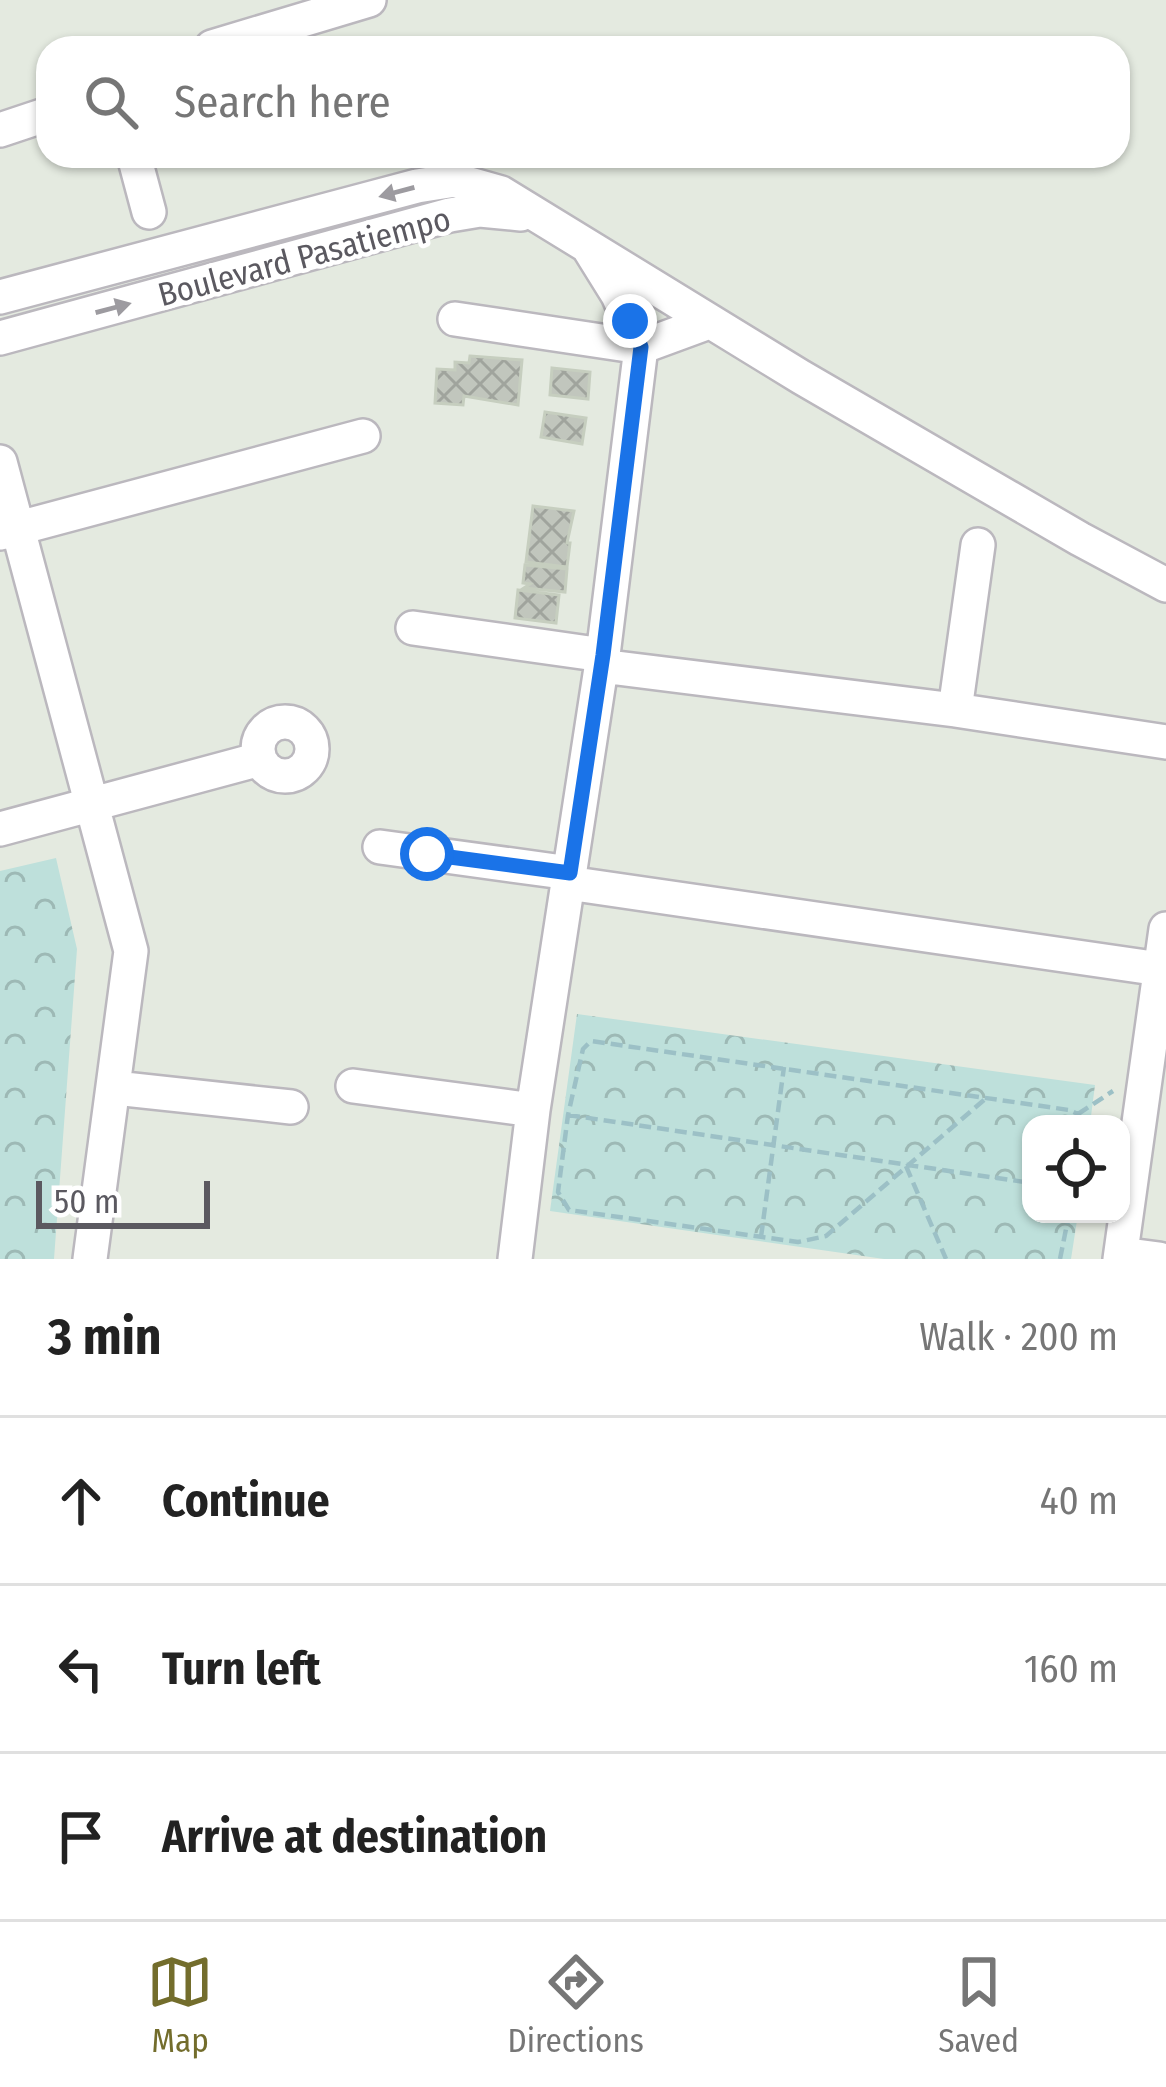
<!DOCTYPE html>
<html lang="en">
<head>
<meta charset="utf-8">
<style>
  body { margin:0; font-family:"Fira Sans Condensed",sans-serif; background:#f2f2f2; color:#222 }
  .controls { position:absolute; right:36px; bottom:36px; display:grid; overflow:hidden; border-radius:24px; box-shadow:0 3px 9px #0004 }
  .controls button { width:108px; height:108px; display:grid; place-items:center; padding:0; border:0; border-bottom:3px solid #e0e0e0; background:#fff; color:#222; font:60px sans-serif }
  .scale { position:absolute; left:36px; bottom:30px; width:174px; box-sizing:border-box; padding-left:12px; border:6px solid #5b5960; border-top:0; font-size:33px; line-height:42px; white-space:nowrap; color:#5b5960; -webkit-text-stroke:9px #fff; paint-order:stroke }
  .stop { position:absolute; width:36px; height:36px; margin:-27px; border:9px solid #1a73e8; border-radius:50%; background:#fff }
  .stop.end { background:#1a73e8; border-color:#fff; box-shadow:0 3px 12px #0008 }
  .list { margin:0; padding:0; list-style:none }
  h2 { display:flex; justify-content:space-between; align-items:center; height:156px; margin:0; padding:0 48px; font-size:51px }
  h2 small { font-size:39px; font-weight:400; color:#767676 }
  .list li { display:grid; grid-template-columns:78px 1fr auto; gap:36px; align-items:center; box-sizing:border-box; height:168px; padding:0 48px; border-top:3px solid #e0e0e0 }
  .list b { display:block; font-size:45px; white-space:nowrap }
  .list em { font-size:39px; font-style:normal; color:#767676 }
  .icon { flex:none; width:66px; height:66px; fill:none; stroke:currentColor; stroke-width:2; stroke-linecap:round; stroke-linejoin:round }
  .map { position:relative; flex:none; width:1166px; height:1259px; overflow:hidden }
  .search { position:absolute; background:#fff; box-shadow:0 3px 9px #0004; left:36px; right:36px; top:36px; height:132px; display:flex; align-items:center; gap:30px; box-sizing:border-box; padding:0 42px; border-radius:36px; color:#767676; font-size:45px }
  .sheet { height:660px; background:#fff }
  nav { display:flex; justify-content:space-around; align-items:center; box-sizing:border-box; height:168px; border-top:3px solid #e0e0e0; background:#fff; font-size:33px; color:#767676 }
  nav a { display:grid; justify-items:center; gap:6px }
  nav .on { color:#736d2c }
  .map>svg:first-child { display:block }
</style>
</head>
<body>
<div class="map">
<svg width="1166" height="1259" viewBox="0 0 1166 1259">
  <defs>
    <pattern id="park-crowns" width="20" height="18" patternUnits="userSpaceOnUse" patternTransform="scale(3)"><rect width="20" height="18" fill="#bee0db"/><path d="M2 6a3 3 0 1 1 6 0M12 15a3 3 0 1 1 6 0" fill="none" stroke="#9db9b5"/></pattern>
    <pattern id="building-cross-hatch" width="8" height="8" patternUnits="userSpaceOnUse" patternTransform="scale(3)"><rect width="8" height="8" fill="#c1c6bd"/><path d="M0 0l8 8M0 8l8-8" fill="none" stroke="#a0a49d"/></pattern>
  </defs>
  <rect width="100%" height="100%" fill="#e4eae0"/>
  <path fill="url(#park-crowns)" d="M56,858L77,949L54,1259H0V871Z
    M577,1014L1095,1085L1090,1124H1031V1214H1078L1071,1259H884L550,1211Z"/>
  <path fill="url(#building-cross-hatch)" stroke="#c6cebf" stroke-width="3" d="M470,356L522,360L518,405L464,396L463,405L435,403L437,369L455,370V362L469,363Z
    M552,368L590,372L588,399L550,395Z
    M545,412L586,418L582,444L541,437Z
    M533,506L574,511L567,543H570L567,567L526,562Z
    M525,565L567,569L565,592L524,588L530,584L523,583Z
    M518,590L559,595L556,623L515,618Z"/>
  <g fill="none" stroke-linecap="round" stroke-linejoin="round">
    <defs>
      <path id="minor" d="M212,47L369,0
        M0,130L48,114
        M134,156L149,212
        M0,297L417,186L455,180L501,193L801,377L1080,539L1166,585
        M455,319L641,347L709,322
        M0,338L450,215L480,210L521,214
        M0,462L131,951L90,1259
        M0,533L363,436
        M413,628L603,655
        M601,666L955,710L1166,742
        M955,710L978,545
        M258 749a27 27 0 1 1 54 0a27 27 0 1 1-54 0Z
        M0,829L260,759
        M380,847L570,873
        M568,883L1160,969
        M353,1086L533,1110
        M115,1088L291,1107
        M1121,1254L1159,1259
        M515,1259L533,1110L603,655L641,347L618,295L590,250
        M1120,1259L1166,929"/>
    </defs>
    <use href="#minor" stroke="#bbb8be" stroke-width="38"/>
    <path stroke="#9cc0c6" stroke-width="4.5" stroke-dasharray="12 6" stroke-linecap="butt" d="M984,1100L826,1236L798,1242L569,1210L558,1192L568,1115L583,1049L591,1041L1069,1110L1078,1114L1082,1124
      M1078,1114L1113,1091
      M568,1115L1031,1183
      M906,1166L946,1259
      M761,1237L784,1067
      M1060,1259L1069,1214"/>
    <use href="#minor" stroke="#fff" stroke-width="33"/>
  </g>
  <defs><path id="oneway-solid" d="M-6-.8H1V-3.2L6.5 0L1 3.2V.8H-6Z" transform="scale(3)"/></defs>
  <g fill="#9d9ba0">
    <use href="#oneway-solid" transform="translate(397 192) rotate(165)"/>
    <use href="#oneway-solid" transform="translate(113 308) rotate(-15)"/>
  </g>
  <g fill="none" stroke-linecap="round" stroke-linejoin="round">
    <path stroke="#1a73e8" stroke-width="15" d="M427,854L570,873L603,655L641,347L630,321"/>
  </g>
  <g text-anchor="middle" stroke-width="9" stroke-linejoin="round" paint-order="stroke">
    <g font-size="33" fill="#5b5960" stroke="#fff">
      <text transform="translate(304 256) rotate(-15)" y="12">Boulevard Pasatiempo</text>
    </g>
  </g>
</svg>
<div class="controls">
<button><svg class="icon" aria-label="locate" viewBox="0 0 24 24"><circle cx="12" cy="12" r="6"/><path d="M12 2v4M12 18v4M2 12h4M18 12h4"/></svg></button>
</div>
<div class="scale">50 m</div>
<div class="stop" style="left:427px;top:854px"></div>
<div class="stop end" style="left:630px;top:321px"></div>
<div class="search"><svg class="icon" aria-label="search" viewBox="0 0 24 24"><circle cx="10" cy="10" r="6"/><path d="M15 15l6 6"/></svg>Search here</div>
</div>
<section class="sheet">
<h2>3 min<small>Walk · 200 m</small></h2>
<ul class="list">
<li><svg class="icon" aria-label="ahead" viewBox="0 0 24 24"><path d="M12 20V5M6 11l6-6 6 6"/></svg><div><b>Continue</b></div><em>40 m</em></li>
<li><svg class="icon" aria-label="left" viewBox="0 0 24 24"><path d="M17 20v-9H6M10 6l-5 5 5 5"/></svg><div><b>Turn left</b></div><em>160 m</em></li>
<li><svg class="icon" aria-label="arrive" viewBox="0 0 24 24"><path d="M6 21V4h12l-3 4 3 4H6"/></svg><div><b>Arrive at destination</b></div></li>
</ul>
</section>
<nav>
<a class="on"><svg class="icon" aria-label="map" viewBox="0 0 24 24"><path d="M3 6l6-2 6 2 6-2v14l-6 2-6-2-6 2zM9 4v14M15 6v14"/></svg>Map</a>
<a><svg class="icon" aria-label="directions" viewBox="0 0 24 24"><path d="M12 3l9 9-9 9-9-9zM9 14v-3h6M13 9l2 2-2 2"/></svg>Directions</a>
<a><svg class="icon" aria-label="saved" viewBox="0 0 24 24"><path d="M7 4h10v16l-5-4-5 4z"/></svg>Saved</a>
</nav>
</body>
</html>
